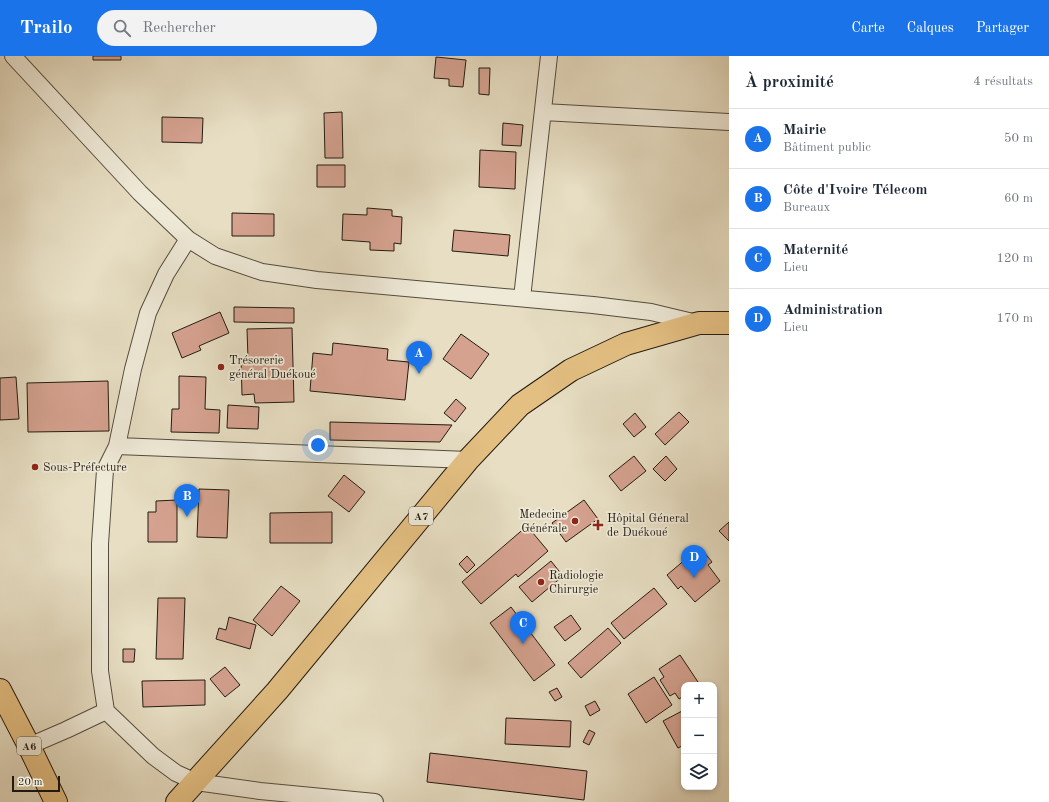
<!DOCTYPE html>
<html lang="fr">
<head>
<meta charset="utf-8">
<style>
  body { margin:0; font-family:"Old Standard TT",serif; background:#f2f2f3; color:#1f2937 }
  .controls { position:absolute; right:12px; bottom:12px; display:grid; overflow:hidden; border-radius:8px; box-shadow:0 2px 6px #0003 }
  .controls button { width:36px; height:36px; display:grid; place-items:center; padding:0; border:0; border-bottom:1px solid #e0e1e3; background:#fff; color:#1f2937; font:20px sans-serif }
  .scale { position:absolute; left:12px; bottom:10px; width:48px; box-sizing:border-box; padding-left:4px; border:2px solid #231b11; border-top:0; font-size:11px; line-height:14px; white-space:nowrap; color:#231b11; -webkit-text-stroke:3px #efead8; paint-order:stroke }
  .you { position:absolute; left:318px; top:389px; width:14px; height:14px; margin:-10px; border:3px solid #fff; border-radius:50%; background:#1a73e8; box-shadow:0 0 0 6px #1a73e833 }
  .badge { display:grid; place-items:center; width:26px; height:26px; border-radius:50%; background:#1a73e8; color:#fff; font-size:13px; font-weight:700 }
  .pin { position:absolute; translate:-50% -33px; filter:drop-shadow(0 1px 2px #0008) }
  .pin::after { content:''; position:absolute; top:21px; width:14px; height:12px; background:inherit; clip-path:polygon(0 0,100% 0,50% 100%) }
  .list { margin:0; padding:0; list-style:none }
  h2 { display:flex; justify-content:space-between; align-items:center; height:52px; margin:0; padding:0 16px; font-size:17px }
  h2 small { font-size:13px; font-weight:400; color:#747a83 }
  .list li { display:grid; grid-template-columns:26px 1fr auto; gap:12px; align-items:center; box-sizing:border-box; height:60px; padding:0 16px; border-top:1px solid #e0e1e3 }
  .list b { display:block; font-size:15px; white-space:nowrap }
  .list p { margin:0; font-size:13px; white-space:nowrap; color:#747a83 }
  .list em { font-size:13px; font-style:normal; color:#747a83 }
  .icon { flex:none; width:22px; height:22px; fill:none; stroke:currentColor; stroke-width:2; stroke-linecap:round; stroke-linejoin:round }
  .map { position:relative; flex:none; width:729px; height:746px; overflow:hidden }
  header { display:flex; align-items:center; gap:24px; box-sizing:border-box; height:56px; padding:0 20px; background:#1a73e8; color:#fff }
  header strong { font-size:19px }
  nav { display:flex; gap:22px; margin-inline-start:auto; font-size:14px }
  .search { width:280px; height:36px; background:#f2f2f3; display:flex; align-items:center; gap:10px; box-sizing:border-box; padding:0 14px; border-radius:22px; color:#747a83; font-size:15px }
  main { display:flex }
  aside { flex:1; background:#fff }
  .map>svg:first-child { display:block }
</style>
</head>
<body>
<header>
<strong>Trailo</strong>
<div class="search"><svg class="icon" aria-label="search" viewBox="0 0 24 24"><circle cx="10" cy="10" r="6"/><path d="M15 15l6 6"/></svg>Rechercher</div>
<nav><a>Carte</a><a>Calques</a><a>Partager</a></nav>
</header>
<main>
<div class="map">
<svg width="729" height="746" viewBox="0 0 729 746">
  <rect width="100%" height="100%" fill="#e7dec3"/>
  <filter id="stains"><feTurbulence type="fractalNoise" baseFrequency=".005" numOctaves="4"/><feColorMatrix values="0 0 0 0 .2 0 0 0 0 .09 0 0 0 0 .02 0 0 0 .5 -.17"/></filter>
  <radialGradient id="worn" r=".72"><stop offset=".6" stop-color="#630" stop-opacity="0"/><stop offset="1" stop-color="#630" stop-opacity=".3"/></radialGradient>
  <path fill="#d5a290" stroke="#231b11" d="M93,0H121V4H93Z
    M436,1L466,4L463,31L449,30V23L434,22Z
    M479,12H490L489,39L479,38Z
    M342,56L343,102H325L324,57Z
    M162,61L203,62L202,87L162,86Z
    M503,67L523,69L521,90L502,89Z
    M480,94L516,96L515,133L479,131Z
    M317,109H345V131H317Z
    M367,152L392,154V160L402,161L401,188L394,187V195L370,194V186L342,184L343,158L367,159Z
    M232,157L274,158V180H232Z
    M454,174L510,179L508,200L452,195Z
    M234,251L294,252V267L234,266Z
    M220,256L229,277L199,290L201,294L182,302L172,277Z
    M292,272L294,346L255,347L254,338L242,339L241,303H248L247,273Z
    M461,278L489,298L471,323L443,303Z
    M333,287L388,293L387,304L409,306L405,344L310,335L313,297L332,299Z
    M179,320L206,321L205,353L220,354L219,377L171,376L172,353H179Z
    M16,321L19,363L0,364V322Z
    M108,325L109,375L28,376L27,327Z
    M456,343L466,352L455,366L444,357Z
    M228,349L259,351L258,373L227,372Z
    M679,356L689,366L665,389L655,378Z
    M635,357L646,371L634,381L623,368Z
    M330,366L452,369L440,386L330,384Z
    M634,400L646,415L621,435L609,420Z
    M666,400L677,413L665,425L653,413Z
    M344,419L365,436L349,456L328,440Z
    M199,433L229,434L227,482L197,481Z
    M177,444V486H148V456H156V445Z
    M584,444L598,463L566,486L552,467Z
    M332,456V487H270V457Z
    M729,466V485L719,475Z
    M527,470L548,495L518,521L516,518L481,548L462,526Z
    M700,491L712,506L708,509L720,525L695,546L681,530L678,533L667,519Z
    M467,500L475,509L467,517L459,508Z
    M551,505L563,520L532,546L519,531Z
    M281,530L300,545L272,580L253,564Z
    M654,532L667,548L624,583L611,567Z
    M158,542H185L183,603H156Z
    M511,551L555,609L534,625L490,567Z
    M571,559L581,573L565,585L554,571Z
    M229,561L256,569L250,593L216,583L219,572L226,574Z
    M608,572L621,587L581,622L568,607Z
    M123,593H135L134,606H123Z
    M680,599L700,629H684V640L679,643L675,637L670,640L660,624L664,621L659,613Z
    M225,611L240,629L225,641L210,623Z
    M654,621L672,649L646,667L628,638Z
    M205,624V649L143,651L142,625Z
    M557,632L562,641L555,645L549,636Z
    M595,645L600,654L590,660L585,650Z
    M684,654V689L678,692L663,665Z
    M506,662L571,665L570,691L505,688Z
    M589,674L595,677L589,689L583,686Z
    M430,697L587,715L584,744L427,726Z"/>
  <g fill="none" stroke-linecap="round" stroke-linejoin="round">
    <defs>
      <path id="street" d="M13,0L140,137L188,183L215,200L262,216L317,224L593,249L651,256L697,267
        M543,56L729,66
        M188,183L166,218L148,257L133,313L117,390L105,414L100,488V615L106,655L153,700L176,717L196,726L260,735L375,746
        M522,242L549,0
        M117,390L468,404
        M29,690L66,674L106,655"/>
      <path id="highway" d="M0,634L29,690L56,746
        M177,746L277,635L468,404L520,349L571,314L626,288L699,267H729"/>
    </defs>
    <use href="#street" stroke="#544c3e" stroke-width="18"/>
    <use href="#highway" stroke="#231b11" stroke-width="24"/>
    <use href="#street" stroke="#efead8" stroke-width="16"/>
    <use href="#highway" stroke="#e4bf82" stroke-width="22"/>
  </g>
  <g fill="#8f2418" stroke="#efead8" stroke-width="1.5">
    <circle cx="221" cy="311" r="4"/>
    <circle cx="35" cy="411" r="4"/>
    <circle cx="575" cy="465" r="4"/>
    <path d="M596 463h4v4h4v4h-4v4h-4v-4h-4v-4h4z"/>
    <circle cx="541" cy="526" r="4"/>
  </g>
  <g text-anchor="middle" stroke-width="3.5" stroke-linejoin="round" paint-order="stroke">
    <g fill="#efead8" stroke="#60594d" stroke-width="1">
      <rect x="409" y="451" width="24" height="18" rx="3"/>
      <rect x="17" y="681" width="24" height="18" rx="3"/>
    </g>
    <g font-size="11" font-weight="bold" fill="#231b11">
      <text x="421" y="464">A7</text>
      <text x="29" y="694">A6</text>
    </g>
    <g font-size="12" fill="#231b11" stroke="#efead8" text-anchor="start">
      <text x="229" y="308">Trésorerie<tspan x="229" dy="14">général Duékoué</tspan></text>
      <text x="43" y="415">Sous-Préfecture</text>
      <text x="567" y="462" text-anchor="end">Medecine<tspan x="567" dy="14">Générale</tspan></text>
      <text x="607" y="466">Hôpital Géneral<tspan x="607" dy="14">de Duékoué</tspan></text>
      <text x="549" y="523">Radiologie<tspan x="549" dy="14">Chirurgie</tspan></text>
    </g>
  </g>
  <rect width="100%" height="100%" filter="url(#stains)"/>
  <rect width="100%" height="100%" fill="url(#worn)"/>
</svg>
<div class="controls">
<button>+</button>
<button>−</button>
<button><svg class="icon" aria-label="layers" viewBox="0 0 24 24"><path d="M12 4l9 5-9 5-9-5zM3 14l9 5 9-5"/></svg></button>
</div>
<div class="scale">20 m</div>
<div class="you"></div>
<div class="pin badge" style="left:419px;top:318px">A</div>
<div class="pin badge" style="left:187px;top:461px">B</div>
<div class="pin badge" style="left:523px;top:588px">C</div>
<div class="pin badge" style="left:694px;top:522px">D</div>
</div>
<aside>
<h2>À proximité<small>4 résultats</small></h2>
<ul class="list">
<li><span class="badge">A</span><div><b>Mairie</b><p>Bâtiment public</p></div><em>50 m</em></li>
<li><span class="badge">B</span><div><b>Côte d'Ivoire Télecom</b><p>Bureaux</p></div><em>60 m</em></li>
<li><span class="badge">C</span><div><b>Maternité</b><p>Lieu</p></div><em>120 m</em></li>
<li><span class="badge">D</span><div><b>Administration</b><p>Lieu</p></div><em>170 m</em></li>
</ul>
</aside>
</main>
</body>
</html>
